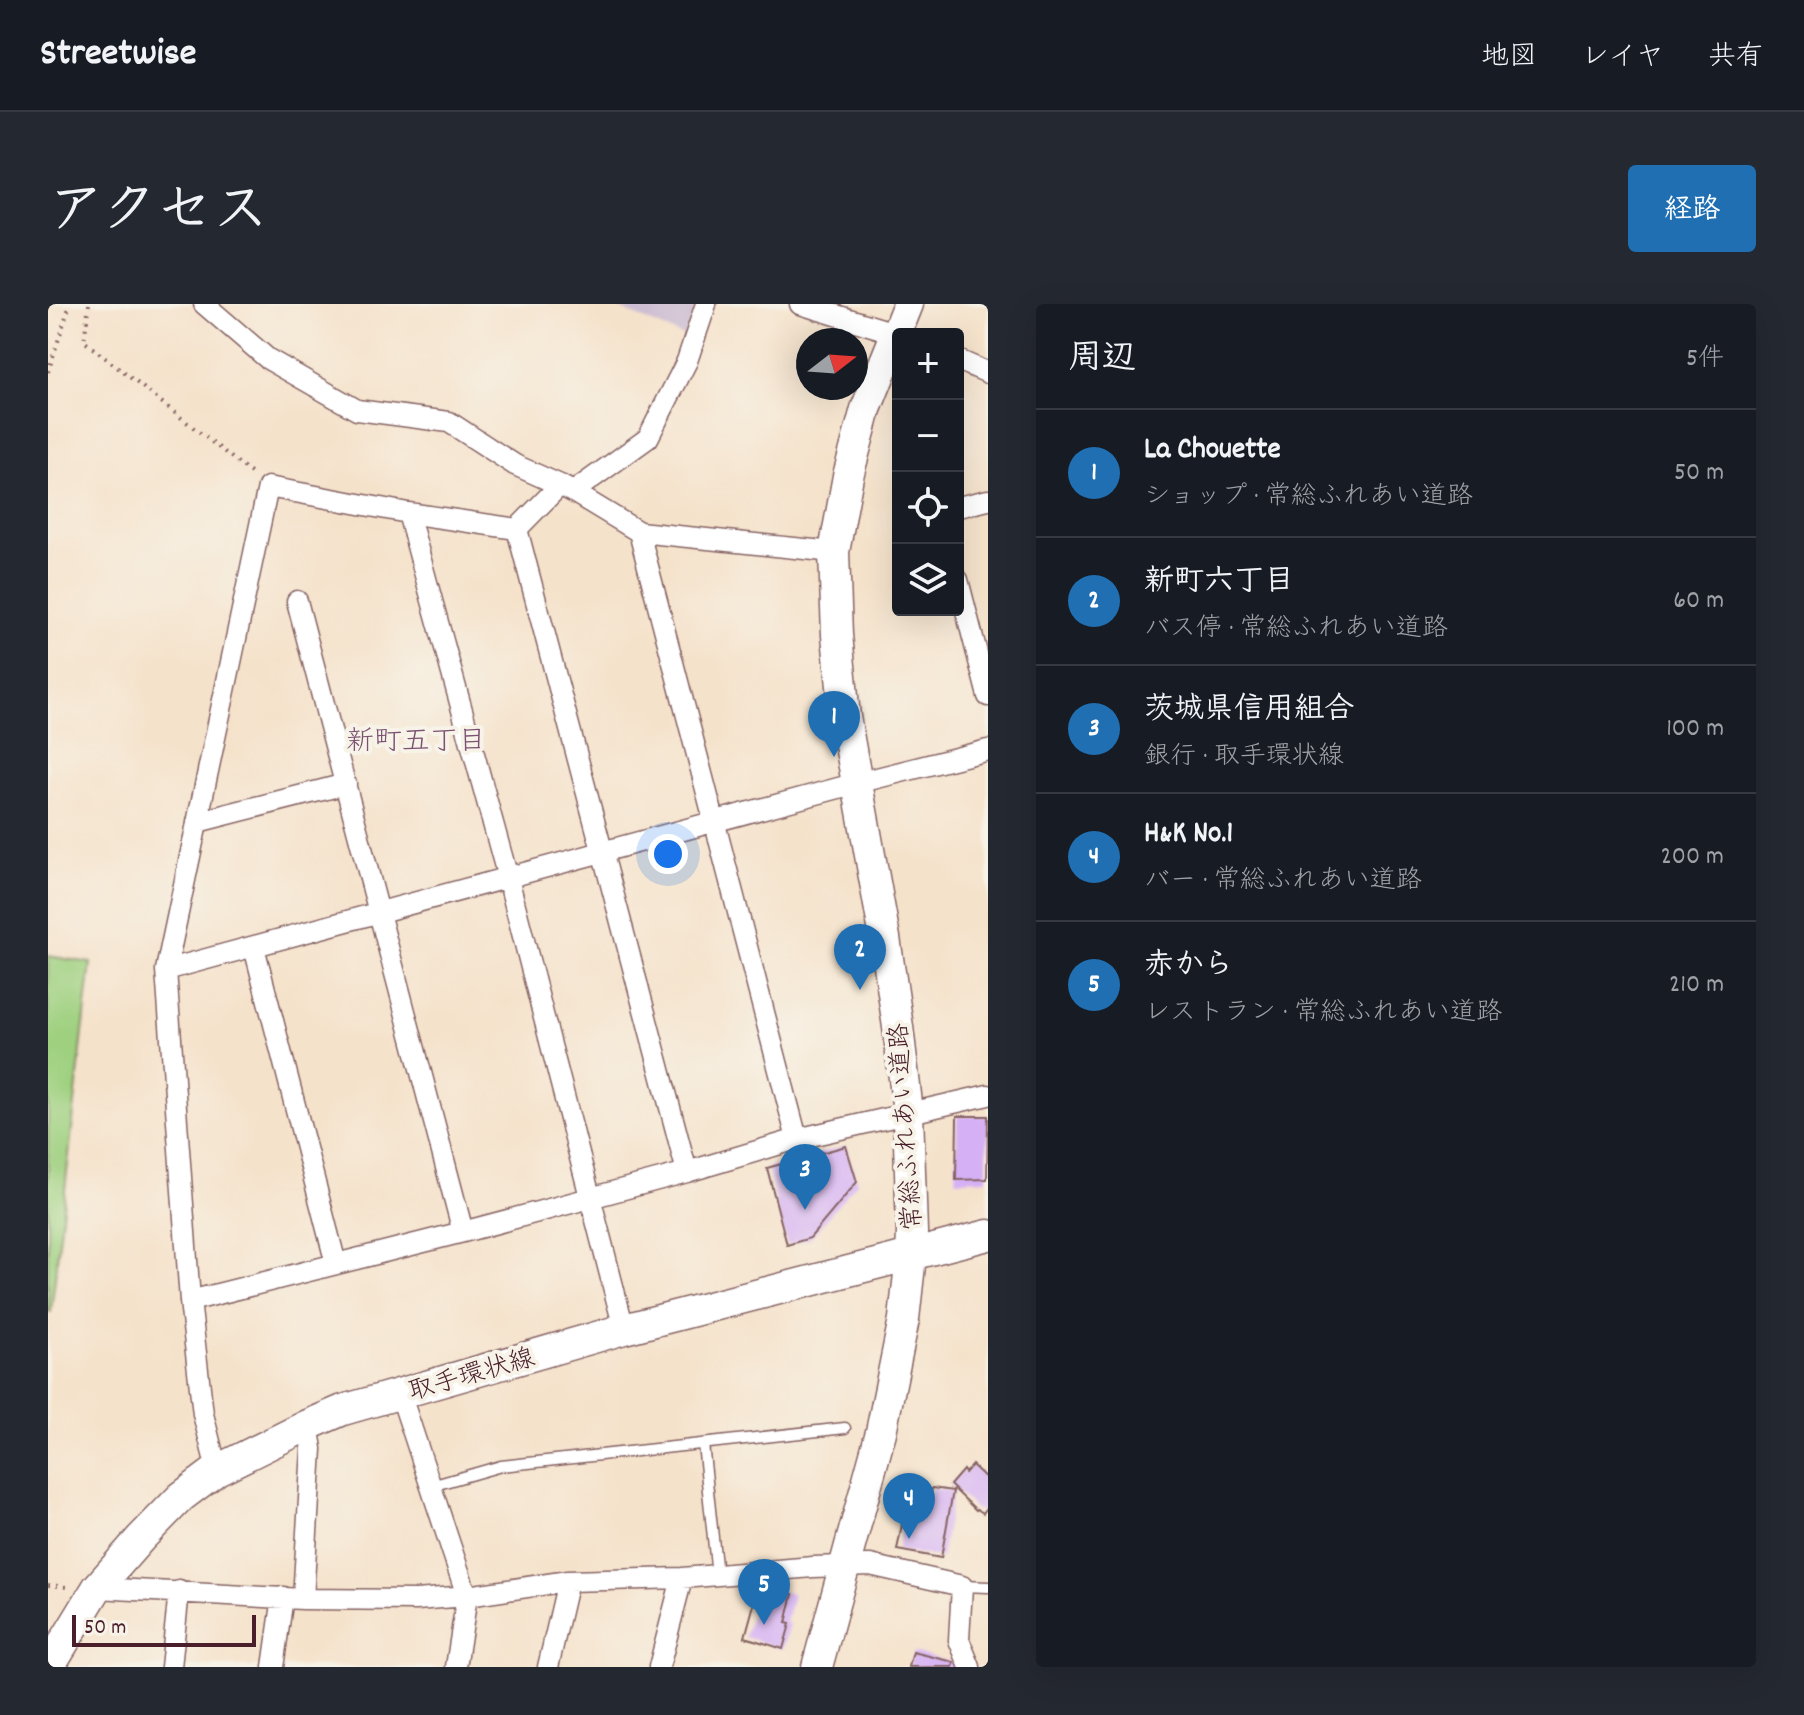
<!DOCTYPE html>
<html lang="ja">
<head>
<meta charset="utf-8">
<style>
  body { margin:0; font-family:Dekko,"Klee One",sans-serif; background:#242831; color:#f1f3f6 }
  .controls { position:absolute; right:24px; top:24px; display:grid; overflow:hidden; border-radius:8px; box-shadow:0 8px 32px #0002 }
  .controls button { width:72px; height:72px; display:grid; place-items:center; padding:0; border:0; border-bottom:2px solid #363941; background:#171b24; color:#f1f3f6; font:40px sans-serif }
  .compass { position:absolute; left:748px; top:24px; width:72px; height:72px; border-radius:50%; background:#171b24; box-shadow:0 8px 32px #0002; rotate:73deg }
  .scale { position:absolute; left:24px; bottom:20px; width:184px; box-sizing:border-box; padding-left:8px; border:4px solid #4a1f2b; border-top:0; font-size:22px; line-height:28px; white-space:nowrap; color:#4a1f2b; -webkit-text-stroke:6px #f7f3e8; paint-order:stroke }
  .you { position:absolute; left:620px; top:550px; width:28px; height:28px; margin:-20px; border:6px solid #fff; border-radius:50%; background:#1a73e8; box-shadow:0 0 0 12px #1a73e833 }
  .badge { display:grid; place-items:center; width:52px; height:52px; border-radius:50%; background:#1f6fb2; color:#fff; font-size:26px; font-weight:700 }
  .pin { position:absolute; translate:-50% -66px; filter:drop-shadow(0 2px 4px #0008) }
  .pin::after { content:''; position:absolute; top:42px; width:28px; height:24px; background:inherit; clip-path:polygon(0 0,100% 0,50% 100%) }
  .list { margin:0; padding:0; list-style:none }
  h2 { display:flex; justify-content:space-between; align-items:center; height:104px; margin:0; padding:0 32px; font-size:34px }
  h2 small { font-size:26px; font-weight:400; color:#9ea1a6 }
  .list li { display:grid; grid-template-columns:52px 1fr auto; gap:24px; align-items:center; box-sizing:border-box; height:128px; padding:0 32px; border-top:2px solid #363941 }
  .list b { display:block; font-size:30px; white-space:nowrap }
  .list p { margin:0; font-size:26px; white-space:nowrap; color:#9ea1a6 }
  .list em { font-size:26px; font-style:normal; color:#9ea1a6 }
  .icon { flex:none; width:44px; height:44px; fill:none; stroke:currentColor; stroke-width:2; stroke-linecap:round; stroke-linejoin:round }
  .map { position:relative; flex:none; width:940px; height:1363px; overflow:hidden; border-radius:8px }
  header { display:flex; align-items:center; gap:48px; box-sizing:border-box; height:112px; padding:0 40px; background:#171b24; border-bottom:2px solid #363941 }
  header strong { font-size:38px }
  nav { display:flex; gap:44px; margin-inline-start:auto; font-size:28px }
  .intro { display:flex; align-items:center; justify-content:space-between; box-sizing:border-box; height:192px; padding:0 48px }
  h1 { margin:0; font-size:56px }
  .button { padding:20px 36px; border-radius:8px; background:#1f6fb2; color:#fff; font-size:28px; font-weight:700 }
  main { display:flex; gap:48px; padding:0 48px }
  aside { flex:1; background:#171b24; border-radius:8px; box-shadow:0 8px 32px #0002 }
  .map>svg:first-child { display:block }
</style>
</head>
<body>
<header>
<strong>Streetwise</strong>
<nav><a>地図</a><a>レイヤ</a><a>共有</a></nav>
</header>
<div class="intro"><h1>アクセス</h1><a class="button">経路</a></div>
<main>
<div class="map">
<svg width="940" height="1363" viewBox="0 0 940 1363">
  <rect width="100%" height="100%" fill="#f7f3e8"/>
  <filter id="ink" filterUnits="userSpaceOnUse"><feTurbulence type="fractalNoise" baseFrequency=".0125" numOctaves="2"/><feDisplacementMap in="SourceGraphic" scale="16" xChannelSelector="R" yChannelSelector="G"/><feConvolveMatrix kernelMatrix="1 2 1 2 8 2 1 2 1" color-interpolation-filters="sRGB"/></filter>
  <filter id="wash" filterUnits="userSpaceOnUse"><feTurbulence type="fractalNoise" baseFrequency=".006" numOctaves="4" result="noise"/><feDisplacementMap in="SourceGraphic" scale="32" xChannelSelector="R" yChannelSelector="G"/><feGaussianBlur stdDeviation="1.8" result="paint"/><feColorMatrix in="noise" values="0 0 0 0 0 0 0 0 0 0 0 0 0 0 0 0 0 1.4 0 .05"/><feComposite in="paint" operator="in"/></filter>
  <g filter="url(#wash)">
    <rect width="100%" height="100%" fill="#f5e2cb"/>
    <path fill="#cdbed2" d="M560,0H649L637,33Z"/>
    <path fill="#9ed07f" stroke="#747855" stroke-width="2" d="M0,652L43,659L3,1008L0,1007Z"/>
    <g id="blocks">
      <path fill="#d5b0f4" d="M909,812H940L939,875L908,876Z
        M798,842L809,878L762,934L739,941L719,864Z
        M924,1161L940,1176V1203L935,1209L929,1205L928,1206L902,1181L915,1166L917,1169Z
        M884,1184L905,1187L893,1254L849,1246L860,1190L882,1194Z
        M711,1282L745,1290L738,1319L742,1320L735,1345L697,1333Z
        M865,1348L906,1358L905,1363H861Z"/>
    </g>
  </g>
  <g filter="url(#ink)">
    <use href="#blocks" fill-opacity="0" stroke="#866363" stroke-width="2"/>
    <g fill="none" stroke-linecap="round" stroke-linejoin="round">
      <defs>
        <path id="lane" d="M655,1140L669,1271
          M383,1182L453,1162L797,1124
          M914,1282L940,1283"/>
        <path id="street" d="M156,0L220,55L309,106L401,118L467,161L512,181
          M752,0L850,30
          M910,56L940,69
          M525,188L591,228L786,248
          M910,203L940,196
          M360,209L460,574L576,1025
          M469,225L639,868
          M469,225L512,181L525,188L600,134L639,57L658,0
          M591,228L749,835
          M910,276L940,392
          M249,297L415,928
          M149,518L298,480
          M206,643L288,960
          M118,666L809,479L940,446
          M142,997L415,928L639,868L749,835L940,791
          M352,1089L419,1292L408,1363
          M169,1166L155,1110L142,997L118,666L220,183L360,209L469,225
          M49,1284L255,1295L368,1296L419,1292L520,1277L634,1274L765,1263L822,1261L914,1282L911,1336L922,1363
          M255,1295L264,1145L260,1121
          M123,1363L131,1287
          M225,1363L235,1293
          M500,1363L520,1277
          M611,1363L634,1274"/>
        <path id="secondary" d="M1,1363L49,1284L93,1234L133,1193L169,1166L260,1121L295,1106L576,1025L940,931
          M769,1363L833,1128L856,1015L863,952L864,928L860,808L850,723L837,634L797,413L789,331L786,248L800,172L818,105L860,0"/>
      </defs>
      <use href="#lane" stroke="#866363" stroke-width="13"/>
      <use href="#street" stroke="#866363" stroke-width="23"/>
      <use href="#secondary" stroke="#866363" stroke-width="33"/>
      <path stroke="#866363" stroke-width="4" stroke-dasharray="2 6" stroke-linecap="butt" d="M41,0L36,37L203,169
        M0,68L22,0
        M0,1281L19,1283"/>
      <use href="#lane" stroke="#fff" stroke-width="10"/>
      <use href="#street" stroke="#fff" stroke-width="20"/>
      <use href="#secondary" stroke="#fff" stroke-width="30"/>
    </g>
  </g>
  <g text-anchor="middle" stroke-width="8" stroke-linejoin="round" paint-order="stroke">
    <g font-size="26" fill="#4a1f2b" stroke="#f7f3e8">
      <text transform="translate(856 823) rotate(-94)" y="9">常総ふれあい道路</text>
      <text transform="translate(423 1069) rotate(-16)" y="9">取手環状線</text>
    </g>
    <g font-size="28" fill="#7b5271" stroke="#f7f3e8">
      <text x="368" y="445">新町五丁目</text>
    </g>
  </g>
</svg>
<div class="controls">
<button>+</button>
<button>−</button>
<button><svg class="icon" aria-label="locate" viewBox="0 0 24 24"><circle cx="12" cy="12" r="6"/><path d="M12 2v4M12 18v4M2 12h4M18 12h4"/></svg></button>
<button><svg class="icon" aria-label="layers" viewBox="0 0 24 24"><path d="M12 4l9 5-9 5-9-5zM3 14l9 5 9-5"/></svg></button>
</div>
<svg class="compass" viewBox="-18 -18 36 36"><path d="M0-13l5 13h-10z" fill="#e53935"/><path d="M0 13l5-13h-10z" fill="#9ea1a6"/></svg>
<div class="scale">50 m</div>
<div class="you"></div>
<div class="pin badge" style="left:786px;top:453px">1</div>
<div class="pin badge" style="left:812px;top:686px">2</div>
<div class="pin badge" style="left:757px;top:906px">3</div>
<div class="pin badge" style="left:861px;top:1235px">4</div>
<div class="pin badge" style="left:716px;top:1321px">5</div>
</div>
<aside>
<h2>周辺<small>5件</small></h2>
<ul class="list">
<li><span class="badge">1</span><div><b>La Chouette</b><p>ショップ · 常総ふれあい道路</p></div><em>50 m</em></li>
<li><span class="badge">2</span><div><b>新町六丁目</b><p>バス停 · 常総ふれあい道路</p></div><em>60 m</em></li>
<li><span class="badge">3</span><div><b>茨城県信用組合</b><p>銀行 · 取手環状線</p></div><em>100 m</em></li>
<li><span class="badge">4</span><div><b>H&amp;K No.1</b><p>バー · 常総ふれあい道路</p></div><em>200 m</em></li>
<li><span class="badge">5</span><div><b>赤から</b><p>レストラン · 常総ふれあい道路</p></div><em>210 m</em></li>
</ul>
</aside>
</main>
</body>
</html>
